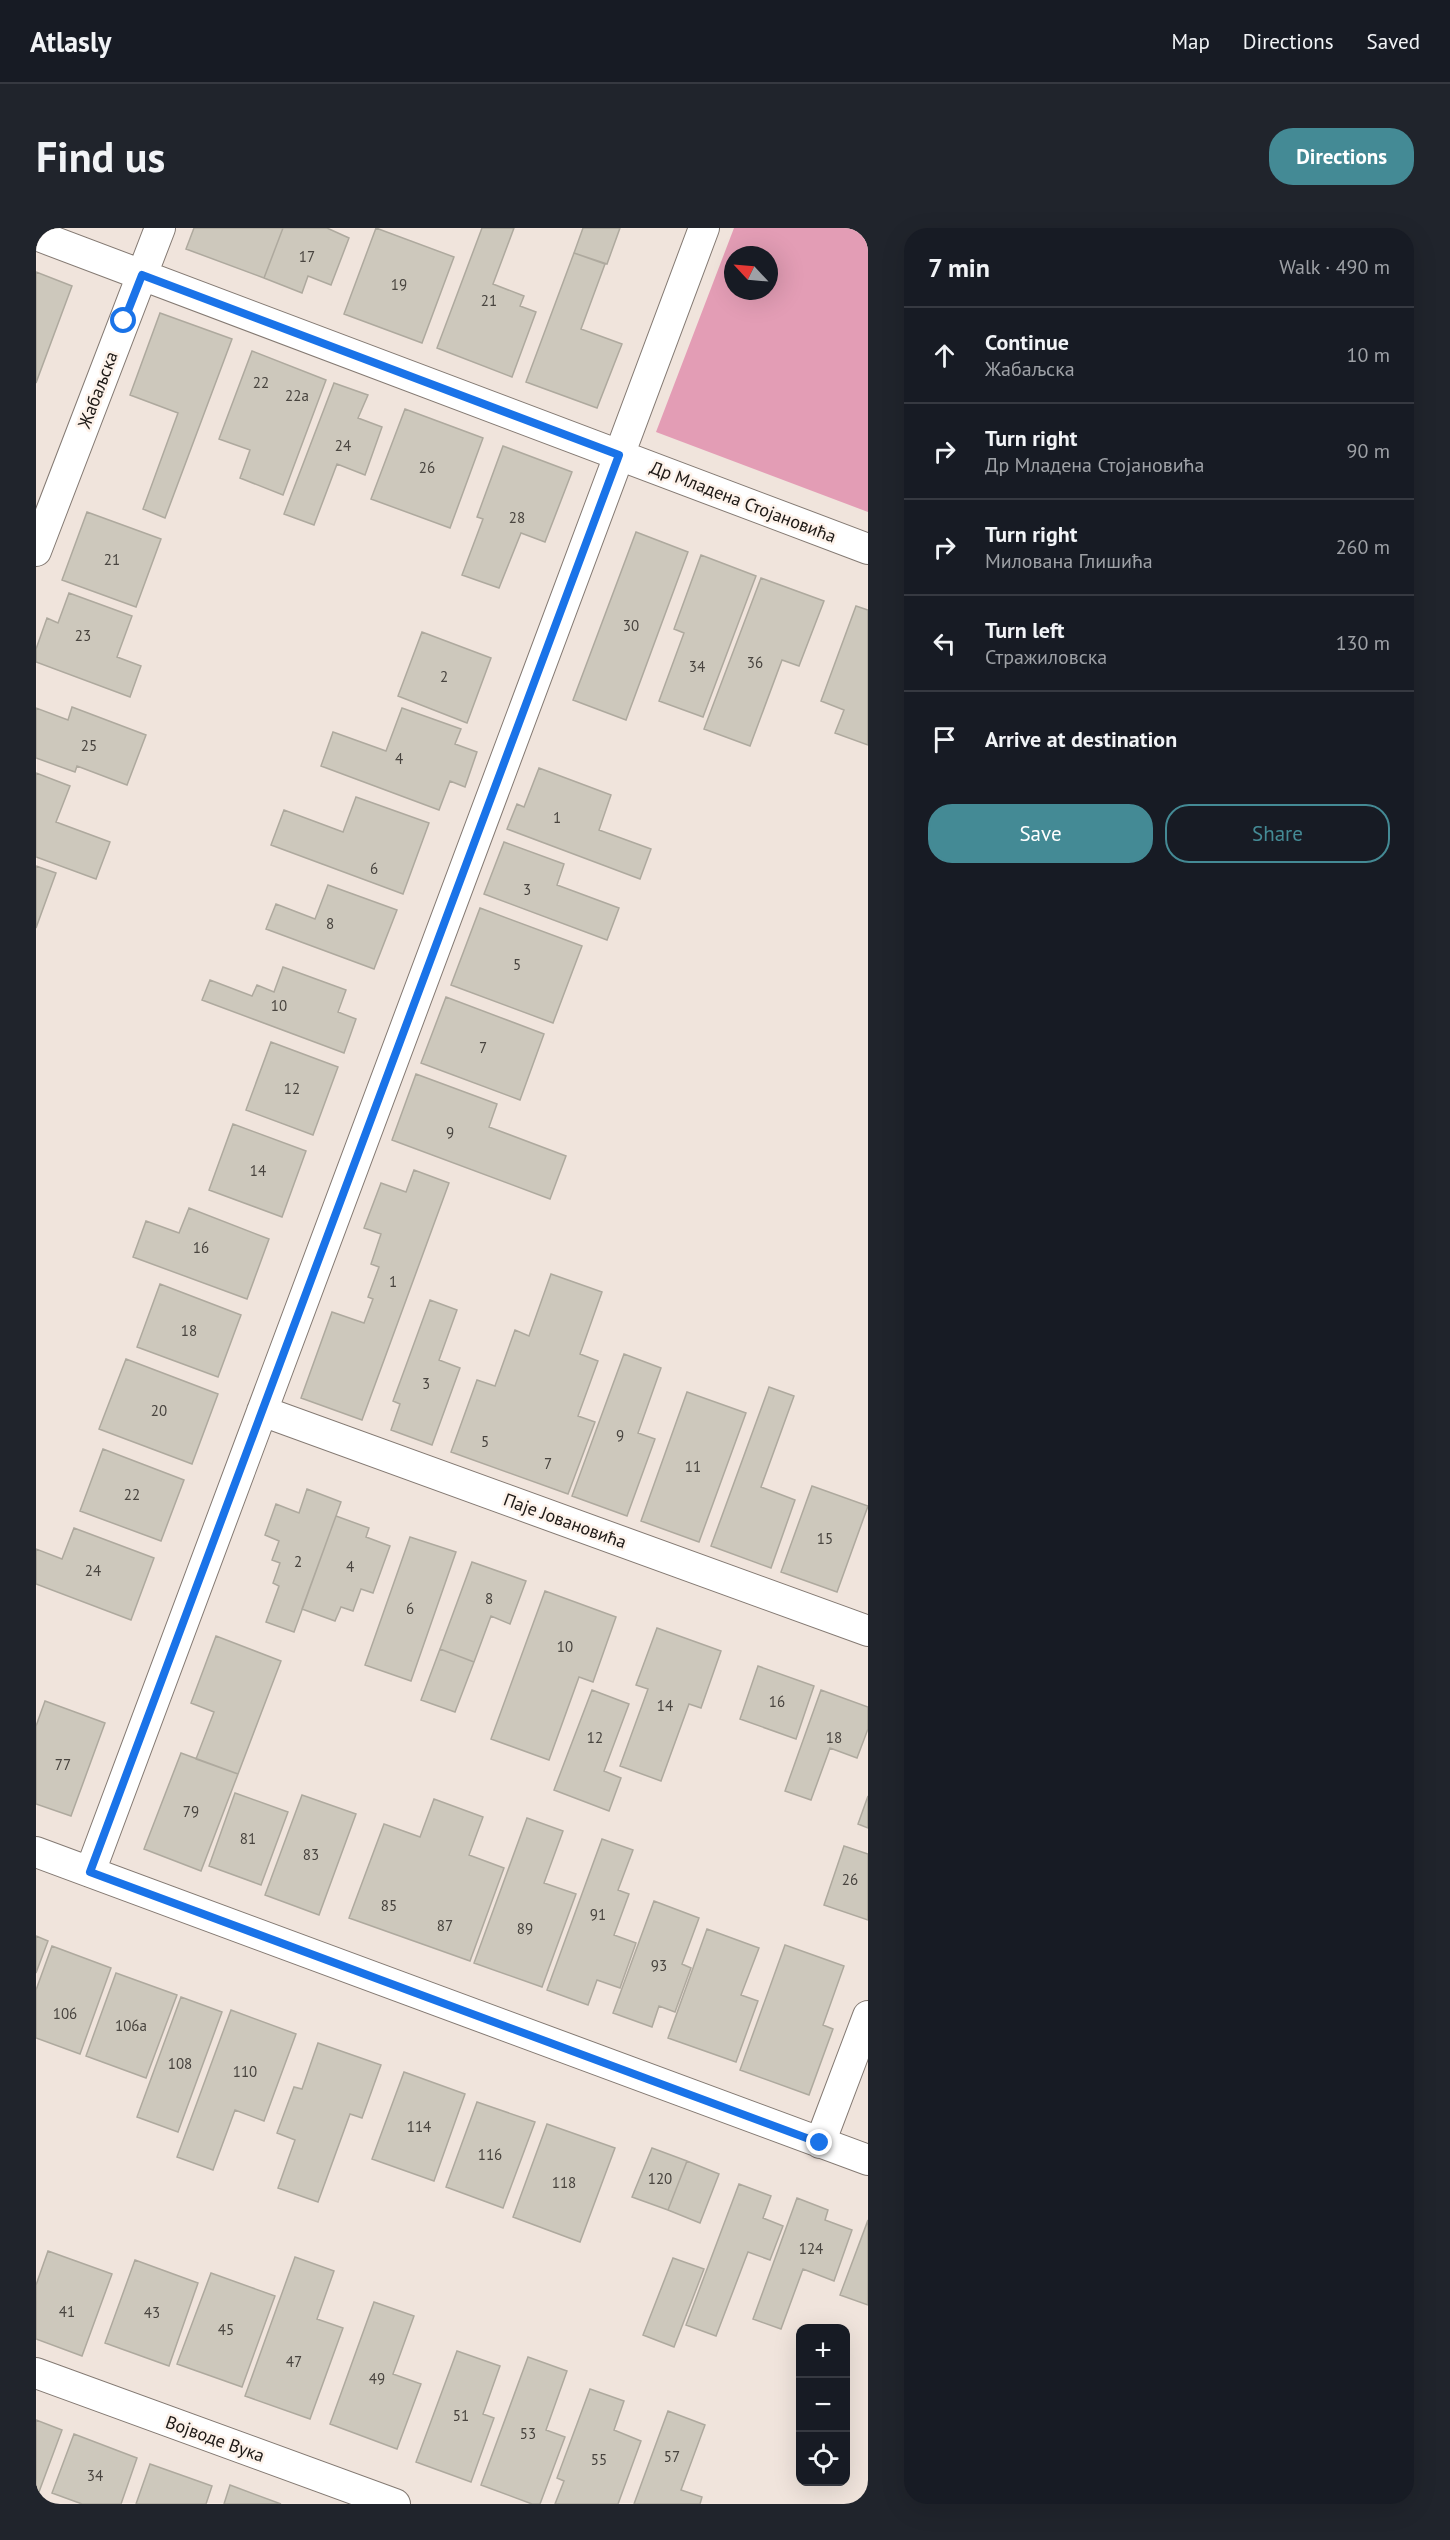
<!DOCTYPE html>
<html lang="en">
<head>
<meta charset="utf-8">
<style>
  body { margin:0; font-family:"PT Sans",sans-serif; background:#20242c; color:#f1f3f6 }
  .controls { position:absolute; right:18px; bottom:18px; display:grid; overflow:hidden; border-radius:12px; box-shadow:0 6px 24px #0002 }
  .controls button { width:54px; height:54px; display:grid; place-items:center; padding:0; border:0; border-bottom:2px solid #363941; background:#171b24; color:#f1f3f6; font:30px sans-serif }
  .compass { position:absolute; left:688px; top:18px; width:54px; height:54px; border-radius:50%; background:#171b24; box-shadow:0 6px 24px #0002; rotate:296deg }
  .stop { position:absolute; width:18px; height:18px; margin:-14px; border:4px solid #1a73e8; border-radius:50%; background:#fff }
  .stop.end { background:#1a73e8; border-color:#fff; box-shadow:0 2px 6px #0008 }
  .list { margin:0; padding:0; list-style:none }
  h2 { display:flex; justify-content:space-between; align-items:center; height:78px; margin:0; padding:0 24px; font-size:26px }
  h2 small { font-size:20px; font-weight:400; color:#9ea1a6 }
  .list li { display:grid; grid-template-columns:39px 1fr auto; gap:18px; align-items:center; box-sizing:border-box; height:96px; padding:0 24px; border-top:2px solid #363941 }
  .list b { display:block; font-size:22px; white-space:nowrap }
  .list p { margin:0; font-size:20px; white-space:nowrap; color:#9ea1a6 }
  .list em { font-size:20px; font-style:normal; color:#9ea1a6 }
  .actions { display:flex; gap:12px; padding:18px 24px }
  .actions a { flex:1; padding:14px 0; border:2px solid #448a95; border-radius:24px; text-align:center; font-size:21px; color:#448a95 }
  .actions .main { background:#448a95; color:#fff }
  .icon { flex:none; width:33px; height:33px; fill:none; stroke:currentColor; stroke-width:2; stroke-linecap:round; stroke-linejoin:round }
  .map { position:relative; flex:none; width:832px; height:2276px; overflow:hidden; border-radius:24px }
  header { display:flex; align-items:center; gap:36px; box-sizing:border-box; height:84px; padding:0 30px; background:#171b24; border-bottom:2px solid #363941 }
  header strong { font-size:28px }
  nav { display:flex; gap:33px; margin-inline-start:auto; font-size:21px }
  .intro { display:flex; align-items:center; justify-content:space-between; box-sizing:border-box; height:144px; padding:0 36px }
  h1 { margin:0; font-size:42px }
  .button { padding:15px 27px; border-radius:24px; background:#448a95; color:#fff; font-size:21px; font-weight:700 }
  main { display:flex; gap:36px; padding:0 36px }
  aside { flex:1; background:#171b24; border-radius:24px; box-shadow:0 6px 24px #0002 }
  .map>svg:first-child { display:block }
</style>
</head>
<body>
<header>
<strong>Atlasly</strong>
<nav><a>Map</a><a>Directions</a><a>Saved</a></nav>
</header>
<div class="intro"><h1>Find us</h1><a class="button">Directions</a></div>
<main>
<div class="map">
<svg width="832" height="2276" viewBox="0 0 832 2276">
  <rect width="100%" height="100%" fill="#f0e4dc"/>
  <path fill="#e39db5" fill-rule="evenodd" d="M698,0H832V284L620,204ZM697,27H733V63H697Z"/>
  <path fill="#cdc8bc" stroke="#aea99e" stroke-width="1.5" d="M158,0H247L228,50L150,21Z
    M247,0H291L313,10L295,57L272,48L266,65L228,50Z
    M340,0L418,29L386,115L308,86Z
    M446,0H478L457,56L488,68L484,78L500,84L476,149L401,120Z
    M547,0H584L571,36L538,25Z
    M538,25L569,36L545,101L586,116L561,180L490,154Z
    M0,44L36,58L0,155Z
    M124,85L196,111L129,290L107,281L142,185L94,167Z
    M216,123L290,152L247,267L204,250L214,222L183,211Z
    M298,155L332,167L322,190L346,199L329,247L301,236L278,297L248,286Z
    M369,181L447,210L414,300L335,271Z
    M467,218L536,244L509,314L485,305L463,360L426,347L447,291L441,289Z
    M51,284L125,311L100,379L26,352Z
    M600,304L652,324L590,492L537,472Z
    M665,327L720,348L667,489L623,473L648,405L638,401Z
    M725,350L788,373L763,438L746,432L714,518L668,501Z
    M33,365L96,388L81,429L105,438L94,469L0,434V421L11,390L22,395Z
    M820,378L832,382V517L799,505L808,482L785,473Z
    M386,404L455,430L431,495L362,468Z
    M36,479L110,507L91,557L41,538L39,544L0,530V480L32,492Z
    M366,480L425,501L419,516L441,524L429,559L414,553L403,582L285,538L297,504L350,523Z
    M503,540L575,567L563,602L615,621L604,651L471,601L481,576L488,579Z
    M0,545L34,558L20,594L74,614L60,651L0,629Z
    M320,569L393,595L367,666L235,617L248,582L307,604Z
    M468,614L528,636L521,657L583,680L571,712L448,666Z
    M0,638L20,645L0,700Z
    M292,657L361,682L338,741L230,701L240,676L279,691Z
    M444,680L546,718L517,795L415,757Z
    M247,739L310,762L302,784L320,791L308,825L166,772L174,752L216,768L221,757L238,764Z
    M410,769L508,806L484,872L385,835Z
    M235,814L302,839L277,907L210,882Z
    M380,846L461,876L453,899L530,928L514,971L356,912Z
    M197,896L270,923L246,989L173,962Z
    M378,942L413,955L326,1192L265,1170L296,1084L328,1095L337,1071L332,1069L343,1039L335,1036L345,1006L328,1000L345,955L370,964Z
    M153,980L233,1011L211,1071L97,1029L110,993L143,1005Z
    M515,1046L566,1064L544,1126L562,1133L542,1188L559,1194L532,1266L415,1224L441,1152L459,1158L479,1102L493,1108Z
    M124,1056L205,1087L182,1149L101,1119Z
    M394,1072L421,1082L403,1132L424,1140L396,1217L355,1202L364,1176L357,1173Z
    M588,1126L625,1140L602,1205L619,1211L591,1288L536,1268Z
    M90,1131L182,1166L156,1236L63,1201Z
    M733,1159L758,1168L725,1259L759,1272L735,1340L675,1318Z
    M651,1164L710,1185L663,1314L605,1293Z
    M67,1221L148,1252L125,1313L44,1283Z
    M776,1258L832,1278L801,1364L745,1344Z
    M271,1261L305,1274L258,1404L230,1394L243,1358L237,1355L244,1335L236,1332L243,1313L229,1307L240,1276L263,1285Z
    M300,1288L333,1300L330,1309L354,1318L337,1365L325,1361L317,1383L305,1379L299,1393L266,1381Z
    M38,1300L118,1330L95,1392L0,1356V1321L26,1331Z
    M374,1309L420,1324L375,1453L329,1437Z
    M436,1334L490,1353L474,1396L455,1388L438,1434L404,1421Z
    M509,1363L580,1389L557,1454L543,1449L513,1532L455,1511Z
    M621,1400L685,1423L665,1480L653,1476L625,1553L584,1538L612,1461L600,1457Z
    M180,1408L245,1433L202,1546L160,1531L178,1484L155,1475Z
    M404,1421L438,1434L419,1484L385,1472Z
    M722,1438L778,1458L760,1511L704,1491Z
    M556,1462L593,1476L568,1543L585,1550L573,1583L518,1562Z
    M785,1462L832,1479V1501L821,1530L794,1520L775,1572L749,1563Z
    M9,1473L69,1495L35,1588L0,1576V1498Z
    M145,1525L202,1546L165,1643L108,1621Z
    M199,1565L252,1584L225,1657L173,1638Z
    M266,1567L320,1586L283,1687L229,1667Z
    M832,1568V1600L822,1596Z
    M398,1571L447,1589L433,1627L468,1640L434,1733L313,1690L348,1596L384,1609Z
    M491,1590L527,1603L508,1655L540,1666L506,1759L438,1735Z
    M566,1611L597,1622L582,1662L593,1666L578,1707L600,1715L584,1760L561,1752L552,1777L511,1762Z
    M808,1618L832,1626V1692L788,1677Z
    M618,1673L663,1690L646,1736L655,1740L639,1784L623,1778L616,1799L577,1785Z
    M671,1701L723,1720L705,1767L722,1773L700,1834L632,1810Z
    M0,1708L12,1713L0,1745Z
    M749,1717L808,1738L787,1797L797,1801L773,1867L704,1842Z
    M16,1718L75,1740L44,1826L0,1810V1762Z
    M80,1745L141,1767L110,1850L50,1828Z
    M145,1769L186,1784L142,1904L101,1889Z
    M195,1782L260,1806L228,1893L199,1882L177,1942L141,1929Z
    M282,1815L345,1837L326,1890L314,1886L282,1974L242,1960L259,1912L241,1905L258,1859L266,1861Z
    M368,1844L429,1866L398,1953L336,1931Z
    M441,1874L499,1894L467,1980L410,1959Z
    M511,1896L579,1920L544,2014L477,1989Z
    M616,1920L651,1933L632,1982L596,1969Z
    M651,1933L683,1946L664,1995L632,1982Z
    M703,1956L735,1968L727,1990L747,1998L734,2032L712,2024L680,2108L650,2097Z
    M761,1970L792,1982L789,1992L816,2002L798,2053L767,2041L745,2101L717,2091Z
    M832,1992V2077L804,2067Z
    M12,2023L76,2046L46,2128L0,2111V2057Z
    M259,2029L298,2043L281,2091L307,2100L274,2191L209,2168Z
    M637,2030L668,2041L638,2119L607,2107Z
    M99,2032L162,2055L133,2138L69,2115Z
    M175,2045L239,2068L206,2159L141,2136Z
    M338,2074L378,2088L357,2146L385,2156L361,2221L294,2196Z
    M421,2123L464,2138L447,2186L458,2190L435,2254L380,2234Z
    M492,2129L531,2143L510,2202L529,2209L504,2276H496L445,2257Z
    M554,2161L588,2173L578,2202L605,2213L582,2276H519L528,2253L521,2250Z
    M632,2183L669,2197L645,2262L666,2269L664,2276H598Z
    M0,2192L26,2202L0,2272Z
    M38,2206L101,2230L85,2276H46L16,2265Z
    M114,2236L176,2258L170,2276H100Z
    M194,2257L245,2276H188Z"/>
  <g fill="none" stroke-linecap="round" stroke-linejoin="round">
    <defs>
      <path id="minor" d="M0,7L832,321
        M0,323L124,0
        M226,1183L832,1403
        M0,1624L832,1932
        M54,1644L668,0
        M784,1915L832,1788
        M0,2145L359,2276"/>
    </defs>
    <use href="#minor" stroke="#847a73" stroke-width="32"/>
    <use href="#minor" stroke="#fff" stroke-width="30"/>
  </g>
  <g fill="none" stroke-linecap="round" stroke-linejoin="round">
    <path stroke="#1a73e8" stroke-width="8" d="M88,93L106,47L583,227L54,1644L784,1915"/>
  </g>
  <g text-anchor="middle" stroke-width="5" stroke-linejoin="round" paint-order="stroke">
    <g font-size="15" fill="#48443f">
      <text x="271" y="34">17</text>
      <text x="363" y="62">19</text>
      <text x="453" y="78">21</text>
      <text x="225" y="160">22</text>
      <text x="261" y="173">22a</text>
      <text x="307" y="223">24</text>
      <text x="391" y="245">26</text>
      <text x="481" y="295">28</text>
      <text x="76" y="337">21</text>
      <text x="595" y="403">30</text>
      <text x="47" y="413">23</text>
      <text x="719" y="440">36</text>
      <text x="661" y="444">34</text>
      <text x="408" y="454">2</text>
      <text x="53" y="523">25</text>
      <text x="363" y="536">4</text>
      <text x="521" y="595">1</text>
      <text x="338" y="646">6</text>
      <text x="491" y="667">3</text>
      <text x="294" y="701">8</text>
      <text x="481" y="742">5</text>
      <text x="243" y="783">10</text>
      <text x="447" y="825">7</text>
      <text x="256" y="866">12</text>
      <text x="414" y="910">9</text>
      <text x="222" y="948">14</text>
      <text x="165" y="1025">16</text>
      <text x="357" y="1059">1</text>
      <text x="153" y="1108">18</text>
      <text x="390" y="1161">3</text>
      <text x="123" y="1188">20</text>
      <text x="584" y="1213">9</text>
      <text x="449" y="1219">5</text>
      <text x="512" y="1241">7</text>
      <text x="657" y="1244">11</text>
      <text x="96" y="1272">22</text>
      <text x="789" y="1316">15</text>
      <text x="262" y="1339">2</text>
      <text x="314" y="1344">4</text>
      <text x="57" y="1348">24</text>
      <text x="453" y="1376">8</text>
      <text x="374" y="1386">6</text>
      <text x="529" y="1424">10</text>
      <text x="741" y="1479">16</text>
      <text x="629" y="1483">14</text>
      <text x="559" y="1515">12</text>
      <text x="798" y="1515">18</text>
      <text x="27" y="1542">77</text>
      <text x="155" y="1589">79</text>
      <text x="212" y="1616">81</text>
      <text x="275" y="1632">83</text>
      <text x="814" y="1657">26</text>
      <text x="353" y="1683">85</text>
      <text x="562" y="1692">91</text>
      <text x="409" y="1703">87</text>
      <text x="489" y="1706">89</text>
      <text x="623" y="1743">93</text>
      <text x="29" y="1791">106</text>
      <text x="95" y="1803">106a</text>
      <text x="144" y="1841">108</text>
      <text x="209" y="1849">110</text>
      <text x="383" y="1904">114</text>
      <text x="454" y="1932">116</text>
      <text x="624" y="1956">120</text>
      <text x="528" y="1960">118</text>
      <text x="775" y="2026">124</text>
      <text x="31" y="2089">41</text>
      <text x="116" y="2090">43</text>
      <text x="190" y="2107">45</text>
      <text x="258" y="2139">47</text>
      <text x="341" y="2156">49</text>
      <text x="425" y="2193">51</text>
      <text x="492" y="2211">53</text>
      <text x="636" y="2234">57</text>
      <text x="563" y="2237">55</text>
      <text x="59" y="2253">34</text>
    </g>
    <g font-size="18" fill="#1c1815" stroke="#fdf2ea">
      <text transform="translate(62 162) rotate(-69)" y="6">Жабаљска</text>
      <text transform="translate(707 274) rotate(21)" y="6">Др Младена Стојановића</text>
      <text transform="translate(529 1293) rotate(20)" y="6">Паје Јовановића</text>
      <text transform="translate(179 2211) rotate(20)" y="6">Војводе Вука</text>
    </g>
  </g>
</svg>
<div class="controls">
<button>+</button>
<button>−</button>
<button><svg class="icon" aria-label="locate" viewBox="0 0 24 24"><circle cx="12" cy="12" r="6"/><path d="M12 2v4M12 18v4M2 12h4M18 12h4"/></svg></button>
</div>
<svg class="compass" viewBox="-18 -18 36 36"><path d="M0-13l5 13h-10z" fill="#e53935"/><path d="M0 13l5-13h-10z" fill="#9ea1a6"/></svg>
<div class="stop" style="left:88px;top:93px"></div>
<div class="stop end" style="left:784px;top:1915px"></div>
</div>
<aside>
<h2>7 min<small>Walk · 490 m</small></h2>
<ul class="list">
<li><svg class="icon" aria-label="ahead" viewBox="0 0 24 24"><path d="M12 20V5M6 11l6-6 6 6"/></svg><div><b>Continue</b><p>Жабаљска</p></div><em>10 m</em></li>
<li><svg class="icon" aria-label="right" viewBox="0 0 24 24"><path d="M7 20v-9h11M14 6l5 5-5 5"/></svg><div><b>Turn right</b><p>Др Младена Стојановића</p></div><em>90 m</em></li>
<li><svg class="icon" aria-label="right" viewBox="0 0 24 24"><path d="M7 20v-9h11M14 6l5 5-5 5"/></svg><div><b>Turn right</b><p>Милована Глишића</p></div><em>260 m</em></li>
<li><svg class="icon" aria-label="left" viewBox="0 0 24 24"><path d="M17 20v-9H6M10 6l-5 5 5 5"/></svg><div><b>Turn left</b><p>Стражиловска</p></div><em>130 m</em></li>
<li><svg class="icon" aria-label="arrive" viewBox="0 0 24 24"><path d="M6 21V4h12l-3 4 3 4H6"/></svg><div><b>Arrive at destination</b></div></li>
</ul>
<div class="actions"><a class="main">Save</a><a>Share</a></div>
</aside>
</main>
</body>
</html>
